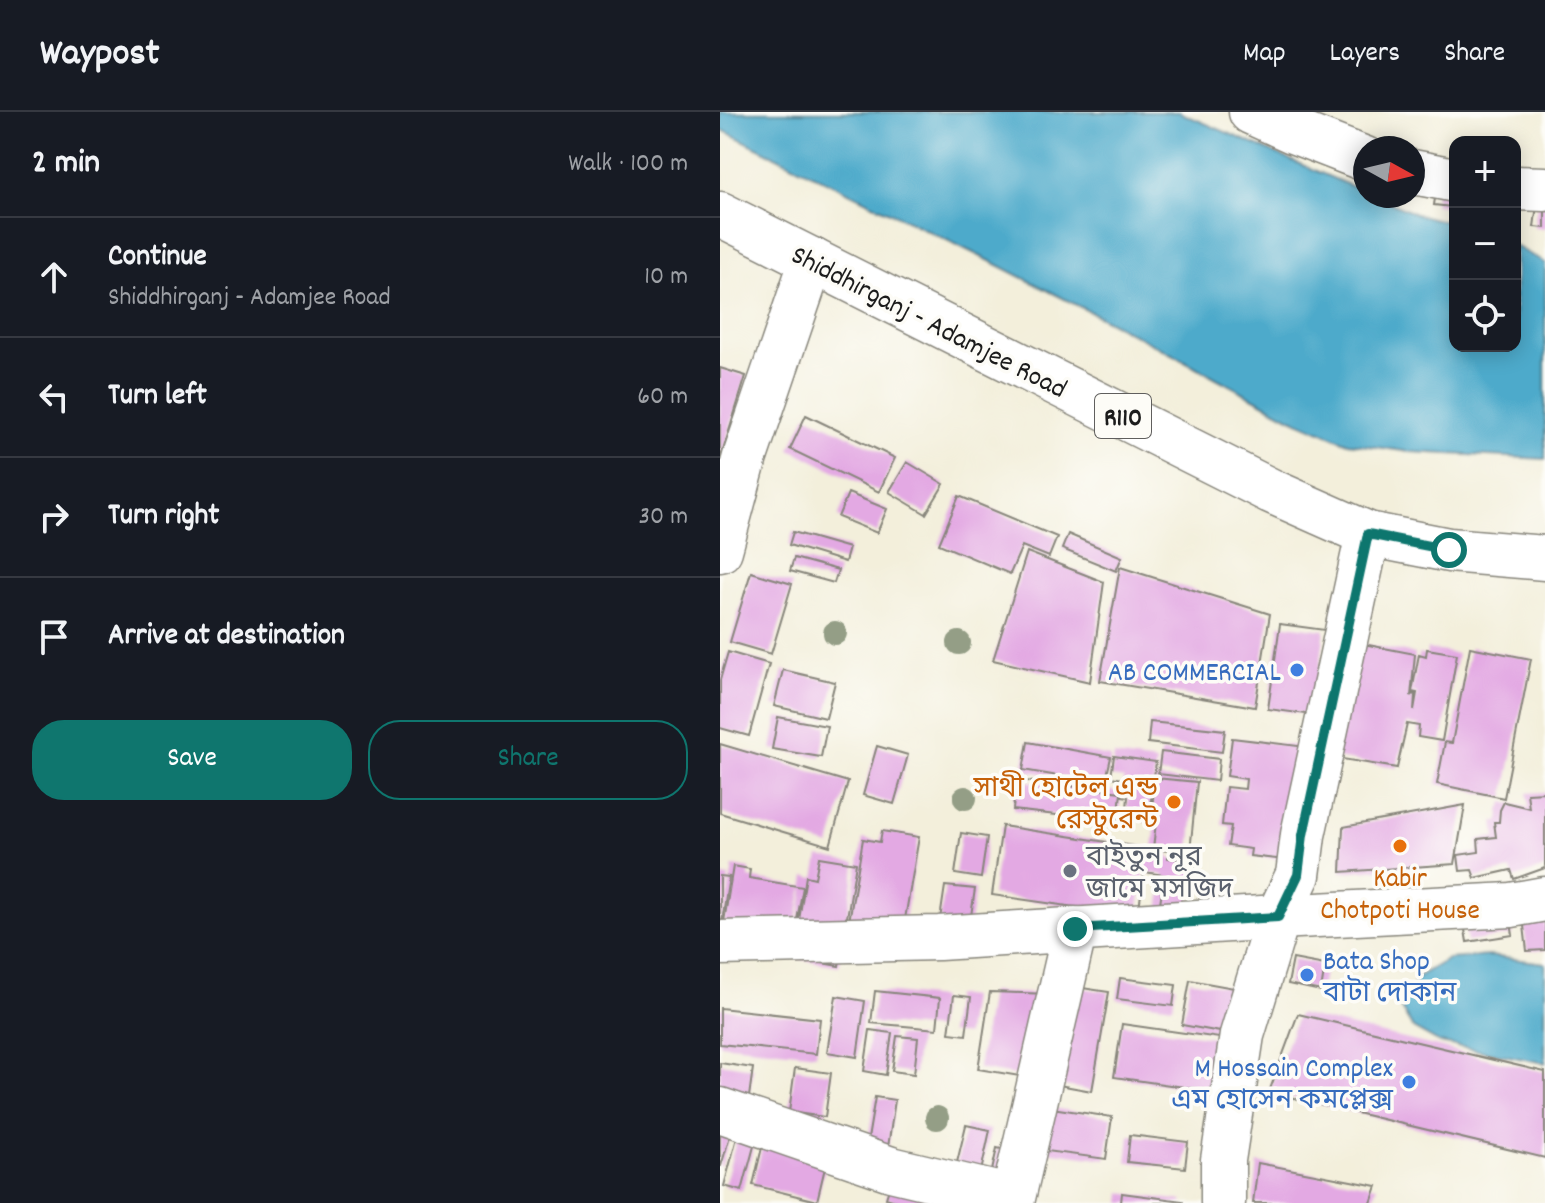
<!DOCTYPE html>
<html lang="en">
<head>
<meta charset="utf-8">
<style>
  body { margin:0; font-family:Dekko,"Noto Sans Bengali",sans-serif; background:#242831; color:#f1f3f6 }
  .controls { position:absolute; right:24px; top:24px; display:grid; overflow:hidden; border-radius:16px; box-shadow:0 4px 20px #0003 }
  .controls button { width:72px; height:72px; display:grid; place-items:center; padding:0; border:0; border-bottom:2px solid #363941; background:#171b24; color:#f1f3f6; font:40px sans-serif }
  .compass { position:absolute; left:633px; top:24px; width:72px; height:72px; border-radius:50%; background:#171b24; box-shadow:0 4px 20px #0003; rotate:98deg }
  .stop { position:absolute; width:24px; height:24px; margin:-18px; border:6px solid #0f766e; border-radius:50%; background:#fff }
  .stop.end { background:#0f766e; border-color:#fff; box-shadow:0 2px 8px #0008 }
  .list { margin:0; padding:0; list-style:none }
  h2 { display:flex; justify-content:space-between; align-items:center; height:104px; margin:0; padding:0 32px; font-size:34px }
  h2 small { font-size:26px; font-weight:400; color:#9ea1a6 }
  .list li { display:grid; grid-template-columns:52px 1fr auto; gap:24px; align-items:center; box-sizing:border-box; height:120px; padding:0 32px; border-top:2px solid #363941 }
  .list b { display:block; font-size:30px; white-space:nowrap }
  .list p { margin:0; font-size:26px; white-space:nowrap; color:#9ea1a6 }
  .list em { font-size:26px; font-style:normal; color:#9ea1a6 }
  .actions { display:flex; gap:16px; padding:24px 32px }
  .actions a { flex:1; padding:18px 0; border:2px solid #0f766e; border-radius:32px; text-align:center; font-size:28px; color:#0f766e }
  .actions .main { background:#0f766e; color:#fff }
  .icon { flex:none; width:44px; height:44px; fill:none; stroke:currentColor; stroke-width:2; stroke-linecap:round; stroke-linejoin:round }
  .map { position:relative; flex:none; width:825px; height:1091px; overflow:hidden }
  header { display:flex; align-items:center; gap:48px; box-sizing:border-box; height:112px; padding:0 40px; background:#171b24; border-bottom:2px solid #363941 }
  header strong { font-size:38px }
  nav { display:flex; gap:44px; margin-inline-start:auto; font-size:28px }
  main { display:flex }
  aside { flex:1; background:#171b24 }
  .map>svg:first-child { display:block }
</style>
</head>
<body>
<header>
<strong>Waypost</strong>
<nav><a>Map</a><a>Layers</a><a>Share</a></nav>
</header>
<main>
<aside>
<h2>2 min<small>Walk · 100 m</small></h2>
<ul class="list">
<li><svg class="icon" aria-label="ahead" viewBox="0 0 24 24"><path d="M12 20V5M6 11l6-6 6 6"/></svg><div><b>Continue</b><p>Shiddhirganj - Adamjee Road</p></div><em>10 m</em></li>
<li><svg class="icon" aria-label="left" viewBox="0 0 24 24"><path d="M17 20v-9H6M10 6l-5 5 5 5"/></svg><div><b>Turn left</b></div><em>60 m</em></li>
<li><svg class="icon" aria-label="right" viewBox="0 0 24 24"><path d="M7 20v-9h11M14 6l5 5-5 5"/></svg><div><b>Turn right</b></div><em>30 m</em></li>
<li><svg class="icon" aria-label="arrive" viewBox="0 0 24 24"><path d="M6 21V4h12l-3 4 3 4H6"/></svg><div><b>Arrive at destination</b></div></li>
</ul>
<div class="actions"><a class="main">Save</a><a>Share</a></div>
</aside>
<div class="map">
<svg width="825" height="1091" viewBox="0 0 825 1091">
  <rect width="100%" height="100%" fill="#fdfcf7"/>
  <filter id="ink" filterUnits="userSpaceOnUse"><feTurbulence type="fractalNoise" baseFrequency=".0125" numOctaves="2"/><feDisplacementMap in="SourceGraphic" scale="16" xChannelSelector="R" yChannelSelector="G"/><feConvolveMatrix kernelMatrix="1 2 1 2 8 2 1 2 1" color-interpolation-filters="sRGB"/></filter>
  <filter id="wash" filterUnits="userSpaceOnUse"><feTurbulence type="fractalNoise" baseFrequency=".006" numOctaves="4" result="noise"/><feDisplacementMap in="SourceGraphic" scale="32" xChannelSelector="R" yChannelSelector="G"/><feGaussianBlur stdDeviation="1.8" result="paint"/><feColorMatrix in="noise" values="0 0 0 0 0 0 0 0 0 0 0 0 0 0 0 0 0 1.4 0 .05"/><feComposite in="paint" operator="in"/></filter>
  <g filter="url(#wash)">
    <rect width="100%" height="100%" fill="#f3efdb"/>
    <path fill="#4daacb" stroke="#346374" stroke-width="2" d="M0,0H459L645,80V84H655L696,102L735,112V234H795V134L825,151V347L690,340L628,331L571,306L435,233L276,152L0,17Z
      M769,844L825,851V951L720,931L693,916L680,895L699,864L728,847Z"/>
    <g id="blocks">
      <path fill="#e3a9e3" d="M717,72L735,80L732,95L714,93Z
        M817,93L825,94V116L814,115Z
        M0,256L26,264L1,345H0Z
        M86,303L175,346L159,380L70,337Z
        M187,350L224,372L206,402L169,380Z
        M128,381L167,397L157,421L118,405Z
        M239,384L337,425L329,445L302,434L290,462L219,432Z
        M73,420L129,436L125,450L69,433Z
        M348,422L402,445L396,459L342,437Z
        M307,440L384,470L370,570L273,548Z
        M74,446L118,458L114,471L70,459Z
        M400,455L550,502L535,595L380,569Z
        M31,460L72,472L51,542L10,530Z
        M560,512L605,518L593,603L548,597Z
        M628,529L695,542L691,584L692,582L695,583L694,598L697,581L692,580L699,542L706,544L707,537L737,542L722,629L698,625L699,614L687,612L677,656L610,645Z
        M750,535L811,547L784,686L717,672L725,630L732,631Z
        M8,540L49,552L29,624L0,616V568Z
        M63,558L115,570L106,606L54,594Z
        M58,605L107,614L101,645L52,637Z
        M430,610L505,618L502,640L428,631Z
        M512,626L587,635L574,749L530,744L531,737L508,734L511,714L502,713L506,675L525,677L526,667L507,664Z
        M308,630L391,645L385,672L303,658Z
        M0,632L128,670L110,734L0,701Z
        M157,634L188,643L174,692L143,683Z
        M441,640L499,647L497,669L438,662Z
        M394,644L436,650L428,710L406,707L408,685L402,684L404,667L391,665Z
        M435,666L477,670L470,740L441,738L449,739L448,746L475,750L467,810L438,806L444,763L424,760L418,804L272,783L282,714L433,737L436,710H431Z
        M296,668L401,680L398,710L293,698Z
        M825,680V756L794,767L791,758L755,766L752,758L740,759L738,743L759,740L758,727L776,725L774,710H779L780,698L784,690L809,696L807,681Z
        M745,693L735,752L621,760L623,715Z
        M162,719L199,725L178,848L124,839L143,727L160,730Z
        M241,721L267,725L261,766L235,762Z
        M99,745L136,751L119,854L73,846L86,764L95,766Z
        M13,754L30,757L29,766L83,775L70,846L3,816Z
        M0,764L9,765L2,809H0Z
        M225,774L255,777L248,824L218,820Z
        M825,778V838L807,839L800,780Z
        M787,786L793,823L747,830L741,793Z
        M573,847L605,853L601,879L568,872Z
        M400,866L456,873L453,894L397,887Z
        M470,868L514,876L506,921L462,913Z
        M349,874L389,880L372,979L333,972Z
        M155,879L220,886L217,917L151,911Z
        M270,880L331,882L318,967L258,957Z
        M234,883L251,885L246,923L229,921Z
        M116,884L145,889L137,945L107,940Z
        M0,896L100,907L96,942L0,932Z
        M578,902L825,960V1046L549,980Z
        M402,912L500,926L492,979L394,965Z
        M150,918L172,921L166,963L144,959Z
        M177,924L198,926L194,962L172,959Z
        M0,951L33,956L28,992L0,987Z
        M75,956L111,961L105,1005L69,1000Z
        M155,985L175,988L167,1042L146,1039Z
        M325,995L392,1005L386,1047L319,1038Z
        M0,1010L13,1014L1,1054H0Z
        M246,1013L270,1018L259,1069L234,1063Z
        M19,1018L37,1023L22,1079L4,1074Z
        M410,1023L468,1030L465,1056L407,1050Z
        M44,1027L108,1043L97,1089L33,1073Z
        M277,1036L295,1040L270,1068Z
        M538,1051L657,1074L651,1091H533Z
        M173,1064L219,1091H182L166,1086Z
        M402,1081L463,1089L462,1091H401Z"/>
    </g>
  </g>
  <g filter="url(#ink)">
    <use href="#blocks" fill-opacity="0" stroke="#88867c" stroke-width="2"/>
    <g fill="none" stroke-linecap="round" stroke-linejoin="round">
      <defs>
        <path id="minor" d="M531,0L573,19L645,47
          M693,60L735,68
          M795,76L825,77
          M0,438L25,345L92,148
          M0,998L171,1057L293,1086L355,817
          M503,1091V1048L522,923L558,805L578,763L583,723L648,422"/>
        <path id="major" d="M0,102L551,379L648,422L729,438L825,446
          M0,831L219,826L558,805L791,793L825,787"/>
      </defs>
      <use href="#minor" stroke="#88867c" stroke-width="47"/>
      <use href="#major" stroke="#88867c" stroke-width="47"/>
      <use href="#minor" stroke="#fff" stroke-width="44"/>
      <use href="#major" stroke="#fff" stroke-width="44"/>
    </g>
    <g fill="#949e86">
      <circle cx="115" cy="521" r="12"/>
      <circle cx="239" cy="531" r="12"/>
      <circle cx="245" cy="686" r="12"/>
      <circle cx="217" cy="1006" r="12"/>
    </g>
  </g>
  <g fill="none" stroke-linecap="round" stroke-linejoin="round" filter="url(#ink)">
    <path stroke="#0f766e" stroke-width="10" d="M355,817L558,805L578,763L583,723L648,422L729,438"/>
  </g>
  <g fill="#3f7fe0" stroke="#fdfcf7" stroke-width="3">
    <circle cx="577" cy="558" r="8"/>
    <circle cx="587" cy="863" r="8"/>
    <circle cx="689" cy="970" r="8"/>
  </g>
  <g fill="#e8710a" stroke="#fdfcf7" stroke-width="3">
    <circle cx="454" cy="690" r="8"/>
    <circle cx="680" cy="734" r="8"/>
  </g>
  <circle fill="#6b7280" stroke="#fdfcf7" stroke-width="3" cx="350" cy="759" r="8"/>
  <g text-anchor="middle" stroke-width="7" stroke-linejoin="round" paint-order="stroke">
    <rect fill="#fdfcf7" stroke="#605f5e" stroke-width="2" x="375" y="282" width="56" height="44" rx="6"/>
    <g font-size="26" font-weight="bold" fill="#1c1c1c">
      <text x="403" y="313">R110</text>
    </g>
    <g font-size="28" fill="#1c1c1c" stroke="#fdfcf7">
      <text transform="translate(210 208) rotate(27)" y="10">Shiddhirganj - Adamjee Road</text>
    </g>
    <g font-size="28" fill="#366cbe" stroke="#fdfcf7" text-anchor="end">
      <text x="561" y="568">AB COMMERCIAL</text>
      <text x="603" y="857" text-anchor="start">Bata Shop<tspan x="603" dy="32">বাটা দোকান</tspan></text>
      <text x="673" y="964">M Hossain Complex<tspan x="673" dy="32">এম হোসেন কমপ্লেক্স</tspan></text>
    </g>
    <g font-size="28" fill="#c56008" stroke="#fdfcf7" text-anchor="end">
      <text x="438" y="684">সাথী হোটেল এন্ড<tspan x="438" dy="32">রেস্টুরেন্ট</tspan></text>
      <text x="680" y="774" text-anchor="middle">Kabir<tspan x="680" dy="32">Chotpoti House</tspan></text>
    </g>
    <g font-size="28" fill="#5b616d" stroke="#fdfcf7" text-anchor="start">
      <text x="366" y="753">বাইতুন নূর<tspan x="366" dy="32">জামে মসজিদ</tspan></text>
    </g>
  </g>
</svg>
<div class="controls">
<button>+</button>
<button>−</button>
<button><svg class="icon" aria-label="locate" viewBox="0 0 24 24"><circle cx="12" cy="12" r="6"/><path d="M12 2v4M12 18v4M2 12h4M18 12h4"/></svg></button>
</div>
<svg class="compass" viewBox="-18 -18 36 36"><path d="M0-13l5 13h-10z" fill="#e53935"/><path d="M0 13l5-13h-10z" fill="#9ea1a6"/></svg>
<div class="stop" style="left:729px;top:438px"></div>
<div class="stop end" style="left:355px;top:817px"></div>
</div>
</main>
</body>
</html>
